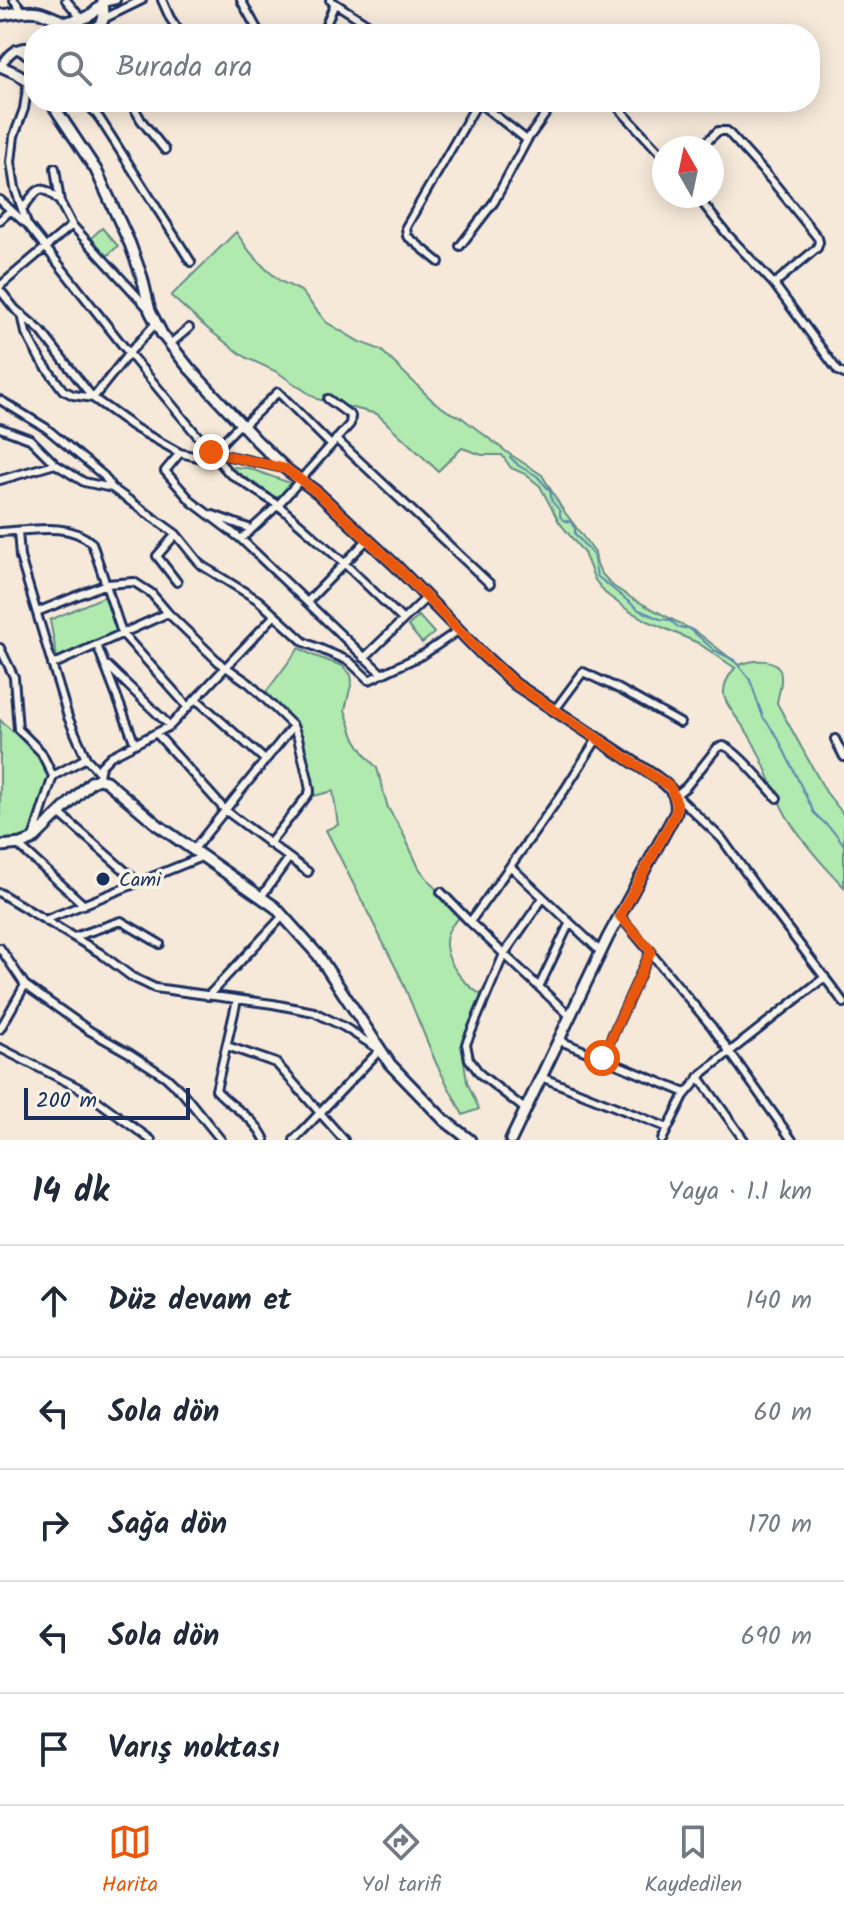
<!DOCTYPE html>
<html lang="tr">
<head>
<meta charset="utf-8">
<style>
  body { margin:0; font-family:Kalam,sans-serif; background:#f2f2f3; color:#1f2937 }
  .compass { position:absolute; left:652px; top:136px; width:72px; height:72px; border-radius:50%; background:#fff; box-shadow:0 4px 20px #0003; rotate:351deg }
  .scale { position:absolute; left:24px; bottom:20px; width:166px; box-sizing:border-box; padding-left:8px; border:4px solid #1b2f5e; border-top:0; font-size:22px; line-height:28px; white-space:nowrap; color:#1b2f5e; -webkit-text-stroke:6px #f7f3e8; paint-order:stroke }
  .stop { position:absolute; width:24px; height:24px; margin:-18px; border:6px solid #ea580c; border-radius:50%; background:#fff }
  .stop.end { background:#ea580c; border-color:#fff; box-shadow:0 2px 8px #0008 }
  .list { margin:0; padding:0; list-style:none }
  h2 { display:flex; justify-content:space-between; align-items:center; height:104px; margin:0; padding:0 32px; font-size:34px }
  h2 small { font-size:26px; font-weight:400; color:#747a83 }
  .list li { display:grid; grid-template-columns:52px 1fr auto; gap:24px; align-items:center; box-sizing:border-box; height:112px; padding:0 32px; border-top:2px solid #e0e1e3 }
  .list b { display:block; font-size:30px; white-space:nowrap }
  .list em { font-size:26px; font-style:normal; color:#747a83 }
  .icon { flex:none; width:44px; height:44px; fill:none; stroke:currentColor; stroke-width:2; stroke-linecap:round; stroke-linejoin:round }
  .map { position:relative; flex:none; width:844px; height:1140px; overflow:hidden }
  .search { position:absolute; background:#fff; box-shadow:0 4px 20px #0003; left:24px; right:24px; top:24px; height:88px; display:flex; align-items:center; gap:20px; box-sizing:border-box; padding:0 28px; border-radius:32px; color:#747a83; font-size:30px }
  .sheet { height:664px; background:#fff }
  nav { display:flex; justify-content:space-around; align-items:center; box-sizing:border-box; height:112px; border-top:2px solid #e0e1e3; background:#fff; font-size:22px; color:#747a83 }
  nav a { display:grid; justify-items:center; gap:4px }
  nav .on { color:#ea580c }
  .map>svg:first-child { display:block }
</style>
</head>
<body>
<div class="map">
<svg width="844" height="1140" viewBox="0 0 844 1140">
  <rect width="100%" height="100%" fill="#f6e9da"/>
  <filter id="ink" filterUnits="userSpaceOnUse"><feTurbulence type="fractalNoise" baseFrequency=".0125" numOctaves="2"/><feDisplacementMap in="SourceGraphic" scale="16" xChannelSelector="R" yChannelSelector="G"/><feConvolveMatrix kernelMatrix="1 2 1 2 8 2 1 2 1" color-interpolation-filters="sRGB"/></filter>
  <g filter="url(#ink)">
    <path fill="#b0eaaf" stroke="#668c86" stroke-width="2" d="M102,228L118,246L107,256L91,238Z
      M236,232L250,252L265,268L280,281L301,291L326,322L358,341L381,350L433,401L449,412L461,417L508,453L542,475L561,507L595,553L597,564L601,573L613,586L633,599L698,633L739,665C752,660 781,655 781,677C782,685 778,695 777,703L826,792L844,815V887C823,865 802,842 786,815C772,790 765,761 750,737C744,725 726,708 724,695C723,684 728,676 735,668L698,643L648,621L629,611L605,593L595,580L584,553L559,522L540,486L525,474L511,468L502,455H482L462,448L438,471L377,414L317,399L277,372L247,358L234,349L208,329L171,296Z
      M232,467L248,468L290,483L292,485L281,498L275,497L232,470Z
      M110,594L121,633L64,661L57,658L50,620Z
      M419,616L434,633L422,643L408,626Z
      M299,648L312,655L343,666L351,675L352,681L345,710L354,737L366,756L377,768L388,808L402,831L419,868L459,918C428,943 459,983 485,997L462,1048L467,1082L479,1109L463,1115L436,1063L400,976L326,830L338,825L333,791L314,796L302,737L288,719L264,695Z
      M0,720L39,755L50,778L29,837L0,842Z"/>
    <g fill="none" stroke-linecap="round" stroke-linejoin="round">
      <path stroke="#5e87b1" stroke-width="2" d="M510,457L519,466L537,476L550,491L552,501L560,511V516L563,520L571,522L575,529V534L593,555L597,576L639,610L660,619L670,620L679,628H689L714,650L734,660L750,680L763,717L777,736L814,813L836,834L844,845"/>
      <defs>
        <path id="street" d="M14,0L23,11
          M66,0L82,19
          M162,0L170,18L181,34
          M241,0L257,29L263,34
          M330,0L383,34
          M103,3L116,0
          M103,19L142,0
          M322,34L335,3
          M16,49L34,59
          M1,66C9,53 17,45 34,47
          M28,82L24,109L14,136L11,162L15,188L27,224L128,352L211,452L283,468
          M87,102L100,119L191,262
          M131,102L141,120L165,150
          M478,102L527,140
          M613,102L664,157
          M700,148L718,131H727L773,182L818,238L819,242L817,248L774,284
          M55,168L60,202L72,225L148,308
          M697,196L727,234L774,284L838,371L844,374
          M0,200L24,222
          M22,209C38,190 39,180 60,202
          M0,220L11,210
          M460,246L494,202L527,140L554,102
          M439,262L407,236L406,227L478,102
          M0,286L72,225
          M0,290L15,309L41,331L93,398
          M22,314L26,333L40,359L63,390L73,395L93,398
          M156,323L129,353L93,398L135,428L180,453L206,459L241,423
          M170,344L189,328
          M0,400L46,428L104,476L112,488
          M243,426L278,392L331,445
          M0,428L30,439L55,464L84,482L112,488L176,534L201,565L258,600L304,642L349,661L369,680L424,654L459,630
          M336,439L490,584
          M211,452L229,473L278,505L344,563L403,620
          M180,453L165,471L192,502L241,539L382,674
          M0,480L55,464
          M213,515L251,529
          M18,531L20,557L68,717L86,758L99,772
          M0,532C29,531 69,521 92,543L122,633L188,707
          M176,534L157,556L177,582
          M241,539L278,505L350,424L351,416L328,399
          M307,602L367,540
          M37,612L106,584L134,582L151,593L168,613L225,668
          M97,645L135,744
          M0,648L14,677L18,729L41,752L53,776L33,838
          M364,658L427,597
          M52,665L168,613
          M108,666L170,726
          M226,667L250,684L293,726L298,738L308,779L310,791L307,796L269,844
          M196,699L265,760
          M554,711L583,672L619,689L680,723
          M157,734L225,810L308,872
          M835,739L844,757
          M53,776L86,758
          M99,776L101,766L111,756L170,726L275,615
          M676,795L722,839L759,891L844,1003
          M676,795L686,787L717,748C719,747 721,746 723,746C733,746 769,789 777,798
          M59,813L139,883
          M18,845L84,905
          M194,849L293,726
          M510,866L601,952
          M441,892L470,922L570,1016
          M0,893L100,953L132,977L155,988L273,1004L314,1012L344,1027L380,1050L294,1140
          M261,897L289,858
          M620,916L712,1027L792,1140
          M45,920L204,856
          M470,922L564,791L597,739
          M74,937L121,921L160,944
          M0,948L25,985L90,1031L129,1053L166,1077L182,1092L221,1140
          M539,987L569,924
          M208,996L283,916
          M237,1000L216,1090C233,1109 254,1116 265,1140
          M0,1029L25,985
          M558,1040L686,1093
          M227,1046L276,1063L344,1140
          M0,1048L83,1090L151,1140
          M602,1058L651,951
          M541,1077L668,1128
          M699,1077L744,1140
          M526,1110L480,1074L469,1059L466,1044L504,954L543,898
          M662,1140L684,1096L704,1072L825,977"/>
        <path id="secondary" d="M0,15C13,14 26,9 39,12C53,15 96,42 103,20C105,14 103,6 103,0
          M70,21C85,20 94,15 103,3
          M0,66L18,74L34,86
          M51,102L96,170L130,244L142,277L150,311L162,334L189,368L257,441L286,469L318,493L396,566L481,653L515,684L656,777C670,787 678,794 676,812L608,937L511,1140
          M0,846L21,844L32,840L91,782L98,779L106,781L159,826L275,907L318,955L390,1064L444,1120L470,1140"/>
      </defs>
      <use href="#street" stroke="#1b2f5e" stroke-width="12"/>
      <use href="#secondary" stroke="#1b2f5e" stroke-width="15"/>
      <use href="#street" stroke="#f7f3e8" stroke-width="6"/>
      <use href="#secondary" stroke="#f7f3e8" stroke-width="9"/>
    </g>
  </g>
  <g fill="none" stroke-linecap="round" stroke-linejoin="round" filter="url(#ink)">
    <path stroke="#ea580c" stroke-width="10" d="M211,452L286,469L318,493L396,566L481,653L515,684L670,787L677,803L676,812L620,916L651,951L602,1058"/>
  </g>
  <circle fill="#1b2f5e" stroke="#f7f3e8" stroke-width="3" cx="103" cy="879" r="8"/>
  <g text-anchor="middle" stroke-width="7" stroke-linejoin="round" paint-order="stroke">
    <g font-size="20" fill="#1b2f5e" stroke="#f7f3e8" text-anchor="start">
      <text x="119" y="886">Cami</text>
    </g>
  </g>
</svg>
<svg class="compass" viewBox="-18 -18 36 36"><path d="M0-13l5 13h-10z" fill="#e53935"/><path d="M0 13l5-13h-10z" fill="#747a83"/></svg>
<div class="scale">200 m</div>
<div class="stop" style="left:602px;top:1058px"></div>
<div class="stop end" style="left:211px;top:452px"></div>
<div class="search"><svg class="icon" aria-label="search" viewBox="0 0 24 24"><circle cx="10" cy="10" r="6"/><path d="M15 15l6 6"/></svg>Burada ara</div>
</div>
<section class="sheet">
<h2>14 dk<small>Yaya · 1.1 km</small></h2>
<ul class="list">
<li><svg class="icon" aria-label="ahead" viewBox="0 0 24 24"><path d="M12 20V5M6 11l6-6 6 6"/></svg><div><b>Düz devam et</b></div><em>140 m</em></li>
<li><svg class="icon" aria-label="left" viewBox="0 0 24 24"><path d="M17 20v-9H6M10 6l-5 5 5 5"/></svg><div><b>Sola dön</b></div><em>60 m</em></li>
<li><svg class="icon" aria-label="right" viewBox="0 0 24 24"><path d="M7 20v-9h11M14 6l5 5-5 5"/></svg><div><b>Sağa dön</b></div><em>170 m</em></li>
<li><svg class="icon" aria-label="left" viewBox="0 0 24 24"><path d="M17 20v-9H6M10 6l-5 5 5 5"/></svg><div><b>Sola dön</b></div><em>690 m</em></li>
<li><svg class="icon" aria-label="arrive" viewBox="0 0 24 24"><path d="M6 21V4h12l-3 4 3 4H6"/></svg><div><b>Varış noktası</b></div></li>
</ul>
</section>
<nav>
<a class="on"><svg class="icon" aria-label="map" viewBox="0 0 24 24"><path d="M3 6l6-2 6 2 6-2v14l-6 2-6-2-6 2zM9 4v14M15 6v14"/></svg>Harita</a>
<a><svg class="icon" aria-label="directions" viewBox="0 0 24 24"><path d="M12 3l9 9-9 9-9-9zM9 14v-3h6M13 9l2 2-2 2"/></svg>Yol tarifi</a>
<a><svg class="icon" aria-label="saved" viewBox="0 0 24 24"><path d="M7 4h10v16l-5-4-5 4z"/></svg>Kaydedilen</a>
</nav>
</body>
</html>
